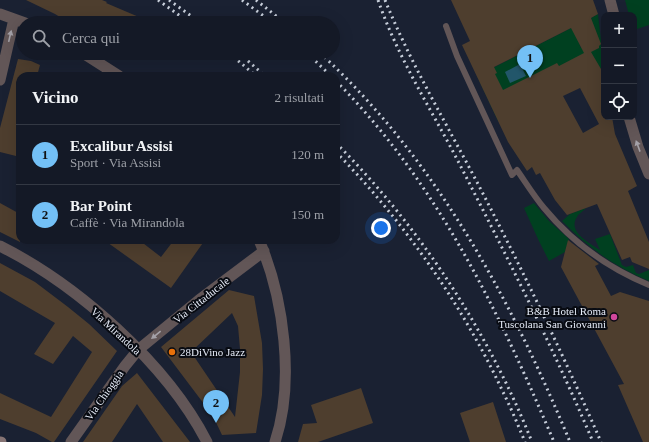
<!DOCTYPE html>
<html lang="it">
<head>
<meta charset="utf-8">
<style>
  body { margin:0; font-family:"Times New Roman",serif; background:#1d222e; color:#f1f3f6 }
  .controls { position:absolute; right:12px; top:12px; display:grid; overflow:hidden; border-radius:8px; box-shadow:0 4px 16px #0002 }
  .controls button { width:36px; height:36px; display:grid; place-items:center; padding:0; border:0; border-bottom:1px solid #333843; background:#141926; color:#f1f3f6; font:20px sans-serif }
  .you { position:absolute; left:381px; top:228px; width:14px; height:14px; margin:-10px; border:3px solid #fff; border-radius:50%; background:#1a73e8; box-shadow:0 0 0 6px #1a73e833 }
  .badge { display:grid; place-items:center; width:26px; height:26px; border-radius:50%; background:#73c0f6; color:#111; font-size:13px; font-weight:700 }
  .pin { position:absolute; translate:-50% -33px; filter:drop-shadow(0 1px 2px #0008) }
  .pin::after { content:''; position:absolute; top:21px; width:14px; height:12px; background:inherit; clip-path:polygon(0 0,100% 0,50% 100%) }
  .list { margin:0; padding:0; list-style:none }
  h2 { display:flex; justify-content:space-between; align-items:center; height:52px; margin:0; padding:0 16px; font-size:17px }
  h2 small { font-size:13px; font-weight:400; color:#9da0a7 }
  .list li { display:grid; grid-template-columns:26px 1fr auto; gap:12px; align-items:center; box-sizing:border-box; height:60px; padding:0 16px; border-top:1px solid #333843 }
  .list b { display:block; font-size:15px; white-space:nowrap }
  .list p { margin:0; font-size:13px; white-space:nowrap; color:#9da0a7 }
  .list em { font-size:13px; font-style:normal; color:#9da0a7 }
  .icon { flex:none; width:22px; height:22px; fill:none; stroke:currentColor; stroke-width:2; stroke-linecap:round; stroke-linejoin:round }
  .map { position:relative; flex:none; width:649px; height:442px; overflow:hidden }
  .search { position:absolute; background:#141926; box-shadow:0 4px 16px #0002; left:16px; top:16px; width:324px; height:44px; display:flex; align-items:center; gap:10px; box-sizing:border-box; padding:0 14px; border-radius:22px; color:#9da0a7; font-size:15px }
  .panel { position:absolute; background:#141926; box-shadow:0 4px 16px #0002; left:16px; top:72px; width:324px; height:172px; border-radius:12px }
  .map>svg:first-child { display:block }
</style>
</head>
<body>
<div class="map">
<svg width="649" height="442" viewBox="0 0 649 442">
  <rect width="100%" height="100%" fill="#1a2132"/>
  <path fill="#004020" d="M625,0H649V25L634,30V15H629Z
    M598,14L604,67L498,121L477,76L573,27L581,48L588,45L591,51L599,48L591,18Z
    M534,203L549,221L569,239L565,252L549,261L538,239L524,208Z
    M586,208C584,211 579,213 577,217C567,232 590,243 600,250L595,239L610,234L622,265L626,267L633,265L636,273L639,274L649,270V281C615,267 587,247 562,221L570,214Z"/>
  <path fill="#22566a" d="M520,64L526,76L510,83L505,72Z"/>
  <path fill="#4e3e2e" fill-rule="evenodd" d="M26,0H102L107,2L106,3L153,23H70L55,14Z
    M451,0H593L598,14L591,18L601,44L599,46V48L591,52L601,69L604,67V117H612L615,134L637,186L628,191L649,242V269L632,262L630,257L622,260L597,204L567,215L555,200L540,173L536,175L532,167L527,171L508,142L462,45L470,41ZM571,28L584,53L559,66L557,63L503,90L495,74L497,73L494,67ZM580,88L599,124L583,133L563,96Z
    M18,59L31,61L40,65L37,76H20V157L0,152V128Z
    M0,203L20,214V242L0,232Z
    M104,240H139L161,257L174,240H205L171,288Z
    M568,240L599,264L595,266L611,296L620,292L649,301V442H643L618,385L624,384L561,267Z
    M0,263L35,282L68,307L89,324L117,351L54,442H52L36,433L0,419V393L51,417L92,352L73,336L53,364L34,354L55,323L0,291Z
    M229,290L254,296L262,343L263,369L262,395L256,433L222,435L213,416L201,400L161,347ZM232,313L238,326L240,349V372L235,417L191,352Z
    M137,373L190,442H163L137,404L112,442H83L122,386Z
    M361,388L373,423L318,442H298L303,424L317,423L311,405Z
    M493,402L506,442H470L460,413Z"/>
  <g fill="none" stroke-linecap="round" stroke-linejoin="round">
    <path stroke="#625657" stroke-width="6" d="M446,26L457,56L512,175L517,170C526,183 534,196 544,208C572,242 608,268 649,285"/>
    <path stroke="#625657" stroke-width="11" d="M610,0L614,15
      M0,14L25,23
      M83,53L119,76
      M0,80L14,19
      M629,117L638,147L649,174
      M259,240C284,298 295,382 275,442
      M0,246C78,285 167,364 207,442
      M71,442L125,366L138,350L199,300L264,251"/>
    <path stroke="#867474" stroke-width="11" d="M0,442H1"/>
    <path stroke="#c7ceda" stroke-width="3" stroke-dasharray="2 4" stroke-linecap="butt" d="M158,0L190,23
      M169,0L201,23
      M242,0L273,23
      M256,0L285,23
      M378,0C398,58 431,109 459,163C506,255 553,347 593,442
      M385,0C411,64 446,123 478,184C522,269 563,354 601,442
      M229,53L256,76
      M239,53L265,76
      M307,53L331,76
      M320,53C435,158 511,299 570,442
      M336,81C438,184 498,310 554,442
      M336,143C420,227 488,331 532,442
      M336,152C404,222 462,304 503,392C511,408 518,425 525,442"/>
  </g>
  <defs><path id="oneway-solid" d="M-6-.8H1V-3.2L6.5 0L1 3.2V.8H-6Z"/></defs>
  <g fill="#a4a1a8">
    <use href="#oneway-solid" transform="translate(10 36) rotate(-77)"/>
    <use href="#oneway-solid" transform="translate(638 146) rotate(-110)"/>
    <use href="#oneway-solid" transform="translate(156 335) rotate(141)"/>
  </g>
  <circle fill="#d1479c" stroke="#080b12" stroke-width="1.5" cx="614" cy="317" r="4"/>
  <circle fill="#e8710a" stroke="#080b12" stroke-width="1.5" cx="172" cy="352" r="4"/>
  <g text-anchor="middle" stroke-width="4" stroke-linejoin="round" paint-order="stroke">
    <g font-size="11" fill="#e6ecf8" stroke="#080b12">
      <text transform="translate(201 300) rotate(-38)" y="4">Via Cittaducale</text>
      <text transform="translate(116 331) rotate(43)" y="4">Via Mirandola</text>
      <text transform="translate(104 395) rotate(-55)" y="4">Via Chioggia</text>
    </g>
    <g font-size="11" fill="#e6ecf8" stroke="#080b12" text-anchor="end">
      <text x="606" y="315">B&amp;B Hotel Roma<tspan x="606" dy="13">Tuscolana San Giovanni</tspan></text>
      <text x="180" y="356" text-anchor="start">28DiVino Jazz</text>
    </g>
  </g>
</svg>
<div class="controls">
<button>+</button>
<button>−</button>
<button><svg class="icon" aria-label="locate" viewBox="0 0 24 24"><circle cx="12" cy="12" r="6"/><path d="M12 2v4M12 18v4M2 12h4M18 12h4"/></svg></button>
</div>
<div class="you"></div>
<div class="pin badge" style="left:530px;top:78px">1</div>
<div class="pin badge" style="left:216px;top:423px">2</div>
<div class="search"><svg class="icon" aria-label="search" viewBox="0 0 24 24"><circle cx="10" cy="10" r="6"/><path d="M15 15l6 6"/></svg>Cerca qui</div>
<section class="panel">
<h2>Vicino<small>2 risultati</small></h2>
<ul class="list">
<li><span class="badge">1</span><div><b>Excalibur Assisi</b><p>Sport · Via Assisi</p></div><em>120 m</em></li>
<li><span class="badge">2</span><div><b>Bar Point</b><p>Caffè · Via Mirandola</p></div><em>150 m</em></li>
</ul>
</section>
</div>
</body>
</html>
